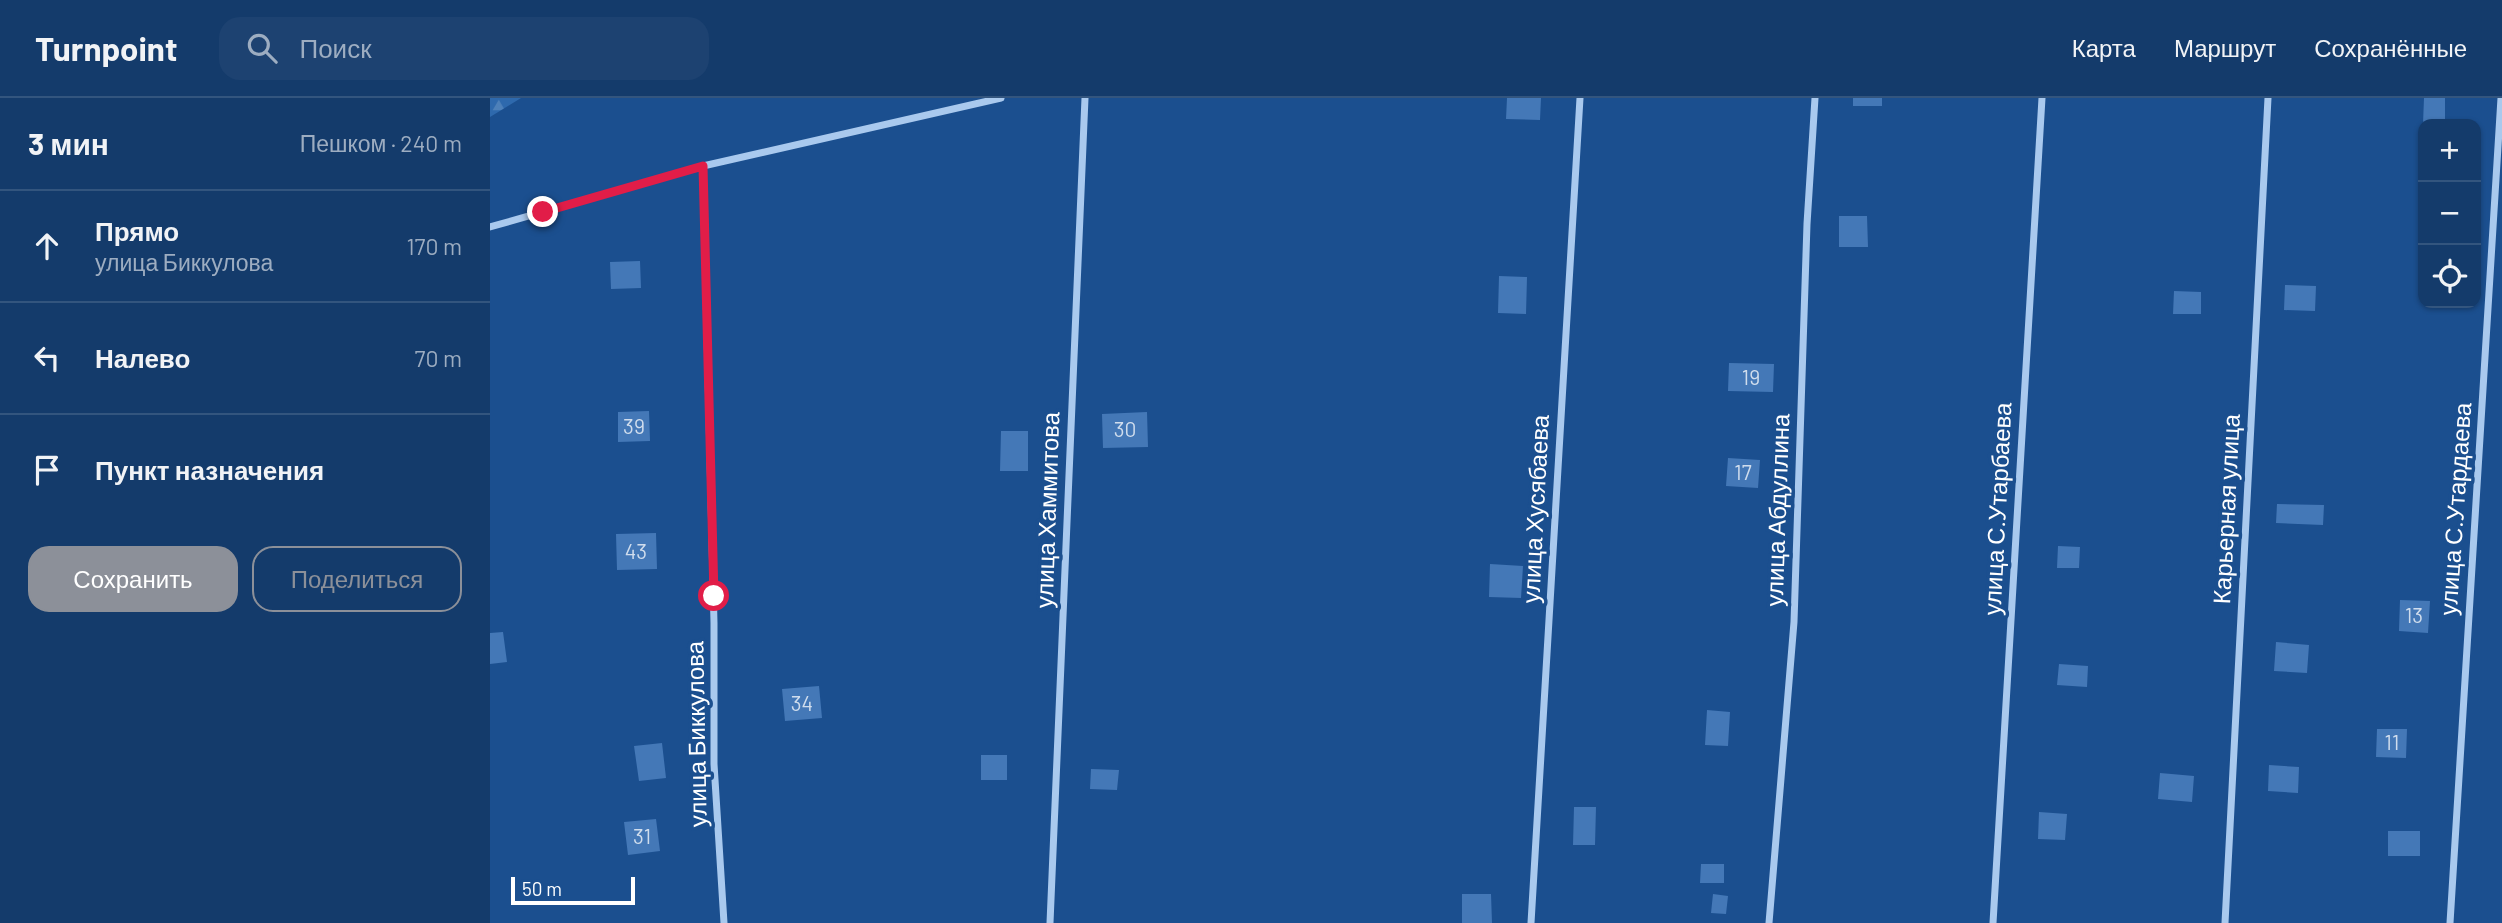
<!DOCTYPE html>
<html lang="ru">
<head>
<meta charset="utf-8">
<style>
  body { margin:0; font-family:Barlow,sans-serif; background:#1d4271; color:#f1f3f6 }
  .controls { position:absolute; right:21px; top:21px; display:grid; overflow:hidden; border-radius:14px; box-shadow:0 2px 5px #0004 }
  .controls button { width:63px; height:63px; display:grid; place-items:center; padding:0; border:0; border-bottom:2px solid #33557e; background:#143b6b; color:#f1f3f6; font:35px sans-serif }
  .scale { position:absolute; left:21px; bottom:18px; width:124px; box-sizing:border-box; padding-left:7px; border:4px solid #fff; border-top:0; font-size:19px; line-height:24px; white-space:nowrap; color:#fff; -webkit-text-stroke:5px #1b4f8f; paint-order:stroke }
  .stop { position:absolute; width:21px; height:21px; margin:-16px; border:5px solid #e11d48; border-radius:50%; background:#fff }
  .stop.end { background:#e11d48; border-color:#fff; box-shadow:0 2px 7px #0008 }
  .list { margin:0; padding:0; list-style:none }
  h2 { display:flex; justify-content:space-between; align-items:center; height:91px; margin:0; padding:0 28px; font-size:30px }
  h2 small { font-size:23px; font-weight:400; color:#9dadc1 }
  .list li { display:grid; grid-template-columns:46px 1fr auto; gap:21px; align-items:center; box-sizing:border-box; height:112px; padding:0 28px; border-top:2px solid #33557e }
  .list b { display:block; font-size:26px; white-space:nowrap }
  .list p { margin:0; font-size:23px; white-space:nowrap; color:#9dadc1 }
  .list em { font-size:23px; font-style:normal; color:#9dadc1 }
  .actions { display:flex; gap:14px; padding:21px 28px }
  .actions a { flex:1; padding:16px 0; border:2px solid #8c9099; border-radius:21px; text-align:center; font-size:24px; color:#8c9099 }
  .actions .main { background:#8c9099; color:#fff }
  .icon { flex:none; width:38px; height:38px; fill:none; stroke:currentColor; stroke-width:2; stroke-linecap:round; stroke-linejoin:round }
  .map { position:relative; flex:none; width:2012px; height:825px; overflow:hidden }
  header { display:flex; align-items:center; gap:42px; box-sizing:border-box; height:98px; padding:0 35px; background:#143b6b; border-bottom:2px solid #33557e }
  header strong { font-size:33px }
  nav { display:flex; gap:38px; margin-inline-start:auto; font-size:24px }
  .search { width:490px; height:63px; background:#1d4271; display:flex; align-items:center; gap:18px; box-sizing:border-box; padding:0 24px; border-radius:21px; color:#9dadc1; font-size:26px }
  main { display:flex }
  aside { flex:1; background:#143b6b }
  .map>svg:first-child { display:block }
</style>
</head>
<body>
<header>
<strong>Turnpoint</strong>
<div class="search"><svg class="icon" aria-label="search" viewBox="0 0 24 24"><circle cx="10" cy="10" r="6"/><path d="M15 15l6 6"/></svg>Поиск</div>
<nav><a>Карта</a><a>Маршрут</a><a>Сохранённые</a></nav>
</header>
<main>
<aside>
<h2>3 мин<small>Пешком · 240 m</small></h2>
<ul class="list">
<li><svg class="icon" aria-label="ahead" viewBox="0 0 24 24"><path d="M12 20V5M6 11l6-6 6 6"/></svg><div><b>Прямо</b><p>улица Биккулова</p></div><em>170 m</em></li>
<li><svg class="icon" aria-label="left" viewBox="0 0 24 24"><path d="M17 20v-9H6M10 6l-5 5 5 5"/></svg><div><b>Налево</b></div><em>70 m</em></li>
<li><svg class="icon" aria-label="arrive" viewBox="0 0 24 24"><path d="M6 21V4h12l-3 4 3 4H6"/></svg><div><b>Пункт назначения</b></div></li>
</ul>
<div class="actions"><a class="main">Сохранить</a><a>Поделиться</a></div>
</aside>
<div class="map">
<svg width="2012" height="825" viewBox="0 0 2012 825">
  <defs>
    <pattern id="forest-firs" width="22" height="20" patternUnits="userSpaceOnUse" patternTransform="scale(1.75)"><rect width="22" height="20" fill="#2e69ad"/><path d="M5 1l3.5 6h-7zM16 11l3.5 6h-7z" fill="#4d80b9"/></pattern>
  </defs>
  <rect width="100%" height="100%" fill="#1b4f8f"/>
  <path fill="url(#forest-firs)" d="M0,0H31L0,19Z"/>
  <path fill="#4478b7" d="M1017,0H1051L1050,22L1016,21Z
    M1363,0H1392V8H1363Z
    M1934,0H1955V26H1933Z
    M1349,118H1377L1378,149H1349Z
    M150,163L151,190L121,191L120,164Z
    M1009,178L1037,179L1036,216L1008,215Z
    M1795,187L1826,188L1825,213L1794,212Z
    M1684,193L1711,194V216H1683Z
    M1239,265L1284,266L1283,294L1238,293Z
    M159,313L160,343L128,344V314Z
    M657,314L658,349L613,350L612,316Z
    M511,333H538V373H510Z
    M1238,360L1270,362L1268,390L1236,388Z
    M1787,406L1834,407L1833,427L1786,425Z
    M166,435L167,471L127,472L126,436Z
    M1568,448L1590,449L1589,470H1567Z
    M1000,466L1033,468L1031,500L999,499Z
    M1910,502L1940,503L1938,535L1909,533Z
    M13,534L17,564L0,566V535Z
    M1786,544L1819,547L1817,575L1784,573Z
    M1569,566L1598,568L1597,589L1567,587Z
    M329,588L332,620L295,623L292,591Z
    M1217,612L1240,614L1238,648L1215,647Z
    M1887,631H1917L1916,660L1886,659Z
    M172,645L176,680L149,683L144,648Z
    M491,657H517V682H491Z
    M1779,667L1809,669L1808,695L1778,693Z
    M601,671L629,672L627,692L600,691Z
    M1670,675L1704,678L1702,704L1668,701Z
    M1084,709H1106L1105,747H1083Z
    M1549,714L1577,716L1575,742L1548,741Z
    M166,721L170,753L138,757L134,724Z
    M1898,733H1930V758H1898Z
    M1211,766H1234V785H1210Z
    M972,796H1001L1002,825H972Z
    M1223,796L1238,798L1236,816L1221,815Z"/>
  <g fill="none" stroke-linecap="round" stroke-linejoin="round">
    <path stroke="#a9c9ee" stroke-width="7" d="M213,68L224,525V666L234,825
      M0,129L213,68L511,0
      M560,825L595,0
      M1041,825L1090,0
      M1279,825L1304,524L1317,126L1325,0
      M1503,825L1552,0
      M1735,825L1778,0
      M1960,825L2011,0"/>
  </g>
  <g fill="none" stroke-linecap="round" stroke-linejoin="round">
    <path stroke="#e11d48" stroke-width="9" d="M53,114L213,68L224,498"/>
  </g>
  <g text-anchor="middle" stroke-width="7" stroke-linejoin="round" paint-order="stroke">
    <g font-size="21" fill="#d0dded">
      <text x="1261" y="287">19</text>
      <text x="144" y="336">39</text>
      <text x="635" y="339">30</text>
      <text x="1253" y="382">17</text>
      <text x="146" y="461">43</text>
      <text x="1924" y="525">13</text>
      <text x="312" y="613">34</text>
      <text x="1902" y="652">11</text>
      <text x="152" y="746">31</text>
    </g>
    <g font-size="24" fill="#fff" stroke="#1b4f8f">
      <text transform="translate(1046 411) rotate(-87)" y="8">улица Хусябаева</text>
      <text transform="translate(1508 411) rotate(-87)" y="8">улица С.Утарбаева</text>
      <text transform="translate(1737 411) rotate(-87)" y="8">Карьерная улица</text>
      <text transform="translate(1966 411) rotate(-86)" y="8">улица С.Утардаева</text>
      <text transform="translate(558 412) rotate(-88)" y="8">улица Хаммитова</text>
      <text transform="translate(1288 412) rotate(-88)" y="8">улица Абдуллина</text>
      <text transform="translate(207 636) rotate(-91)" y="8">улица Биккулова</text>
    </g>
  </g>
</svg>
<div class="controls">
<button>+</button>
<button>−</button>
<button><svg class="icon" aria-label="locate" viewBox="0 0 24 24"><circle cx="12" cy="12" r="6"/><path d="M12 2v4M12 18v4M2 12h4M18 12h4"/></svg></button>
</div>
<div class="scale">50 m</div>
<div class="stop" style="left:224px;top:498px"></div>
<div class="stop end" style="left:53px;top:114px"></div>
</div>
</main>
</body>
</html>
